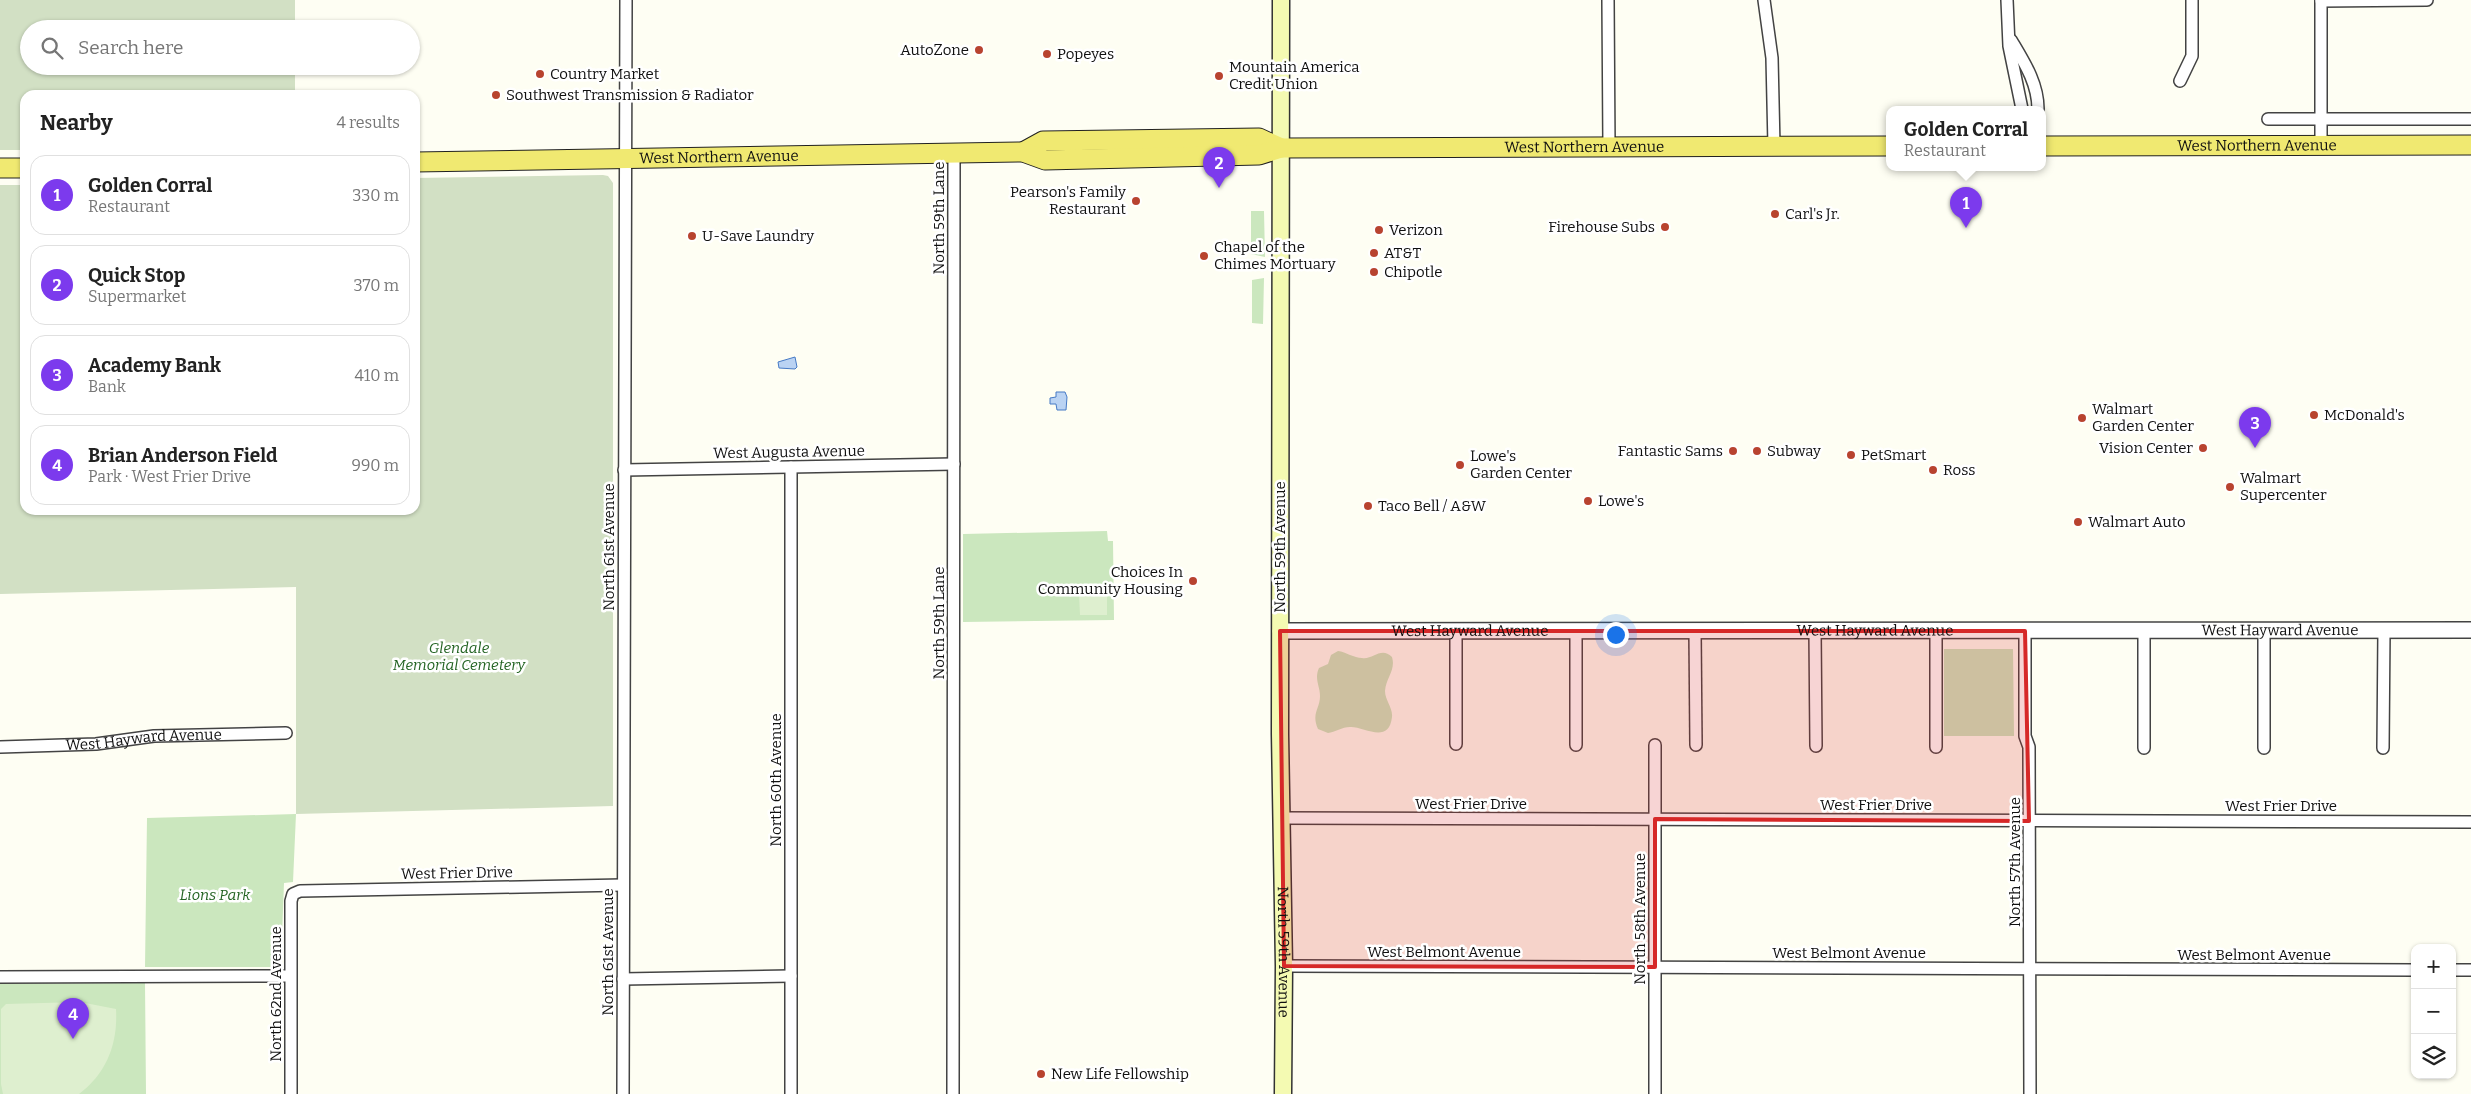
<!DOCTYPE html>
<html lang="en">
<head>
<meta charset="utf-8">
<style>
  body { margin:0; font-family:Bitter,serif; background:#f2f2f2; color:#222 }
  .controls { position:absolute; right:15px; bottom:15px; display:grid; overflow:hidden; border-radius:10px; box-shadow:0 1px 4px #0004 }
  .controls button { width:45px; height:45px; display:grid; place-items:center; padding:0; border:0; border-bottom:1px solid #e0e0e0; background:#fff; color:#222; font:25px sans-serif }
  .you { position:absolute; left:1615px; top:634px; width:18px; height:18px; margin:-12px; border:4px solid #fff; border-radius:50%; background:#1a73e8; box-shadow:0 0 0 8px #1a73e833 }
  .badge { display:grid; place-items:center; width:32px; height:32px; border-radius:50%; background:#7c3aed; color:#fff; font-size:16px; font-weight:700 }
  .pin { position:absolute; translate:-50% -41px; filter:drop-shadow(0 1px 2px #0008) }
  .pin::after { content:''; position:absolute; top:26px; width:18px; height:15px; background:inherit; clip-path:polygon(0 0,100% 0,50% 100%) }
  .popup { position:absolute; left:1886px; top:106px; width:160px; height:65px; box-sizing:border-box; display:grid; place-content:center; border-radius:10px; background:#fff; filter:drop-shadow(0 1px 4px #0005); font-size:16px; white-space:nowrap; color:#767676 }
  .popup b { font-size:19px; color:#222 }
  .popup::after { content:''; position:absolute; left:50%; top:100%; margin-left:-10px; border:10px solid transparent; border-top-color:#fff }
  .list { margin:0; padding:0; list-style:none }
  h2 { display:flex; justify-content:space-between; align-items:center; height:65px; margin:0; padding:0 20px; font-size:21px }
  h2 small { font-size:16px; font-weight:400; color:#767676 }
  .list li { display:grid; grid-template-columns:32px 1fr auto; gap:15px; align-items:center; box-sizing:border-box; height:80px; margin:0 10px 10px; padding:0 10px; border:1px solid #e0e0e0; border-radius:15px }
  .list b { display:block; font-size:19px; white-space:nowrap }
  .list p { margin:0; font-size:16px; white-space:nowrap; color:#767676 }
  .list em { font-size:16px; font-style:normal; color:#767676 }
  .icon { flex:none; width:28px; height:28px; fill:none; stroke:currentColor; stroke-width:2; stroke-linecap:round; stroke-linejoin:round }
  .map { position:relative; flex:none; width:2471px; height:1094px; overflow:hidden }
  .search { position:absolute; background:#fff; box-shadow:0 1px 4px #0004; left:20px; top:20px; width:400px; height:55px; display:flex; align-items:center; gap:12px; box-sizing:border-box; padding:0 18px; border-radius:28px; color:#767676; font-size:19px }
  .panel { position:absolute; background:#fff; box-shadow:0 1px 4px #0004; left:20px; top:90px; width:400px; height:425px; border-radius:15px }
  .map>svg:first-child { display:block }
</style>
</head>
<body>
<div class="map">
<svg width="2471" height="1094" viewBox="0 0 2471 1094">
  <rect width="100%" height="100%" fill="#fefef3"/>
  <path fill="#cbe7be" d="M1251,211H1264L1265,257L1251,254Z
    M1264,278L1263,324L1252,323V280Z
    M1107,531L1108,541H1113L1114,620L963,622V534Z
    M1944,649H2013L2014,736H1944Z
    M1338,651C1346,652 1354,658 1362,658C1373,660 1381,646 1392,657C1396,670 1386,678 1385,691C1385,700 1393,708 1392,717C1389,745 1363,726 1350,727C1342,727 1335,732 1328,733L1318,729C1311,713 1320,709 1320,696C1320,686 1314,679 1319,668L1328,664L1331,655Z
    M296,814L293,882L284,883L281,963L272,967H145L147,818Z
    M145,983L146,1094H0V984Z"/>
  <path fill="#d2e0c4" d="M0,0H295V29H29V66H295V95H25V150H0Z
    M603,175L608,176L613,183V806L296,814V587L0,594V185H25V510H415V178Z"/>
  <path fill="#deefcf" d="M1079,594H1107V615H1080Z
    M80,1002L116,1009C118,1043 107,1073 79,1094H3L1,1084V1009L6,1004Z"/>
  <path fill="#bad3f3" stroke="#467ac5" d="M795,357L797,367L795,369L779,368L778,362Z
    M1056,392H1065L1067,397L1066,410H1057L1056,404H1050V398L1056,397Z"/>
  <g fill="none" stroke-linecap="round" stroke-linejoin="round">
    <defs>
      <g id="minor">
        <path d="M1608,0L1609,147"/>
        <path d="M1764,0L1772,58L1774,146"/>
        <path d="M2007,0L2009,46L2022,109"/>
        <path d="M2321,0V145"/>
        <path d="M2321,1L2427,0"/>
        <path d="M2011,40C2024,62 2038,83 2038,109"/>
        <path d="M2180,81L2192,56V0"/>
        <path d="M2268,119H2471"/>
        <path d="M624,470L954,464"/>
        <path d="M2264,630V748"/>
        <path d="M1576,631V745"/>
        <path d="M1695,631L1696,745"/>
        <path d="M1815,631L1816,746"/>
        <path d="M2025,631V736L2029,747L2030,1094"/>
        <path d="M1456,744V631"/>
        <path id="s1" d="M0,747L96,744L154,736L286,733"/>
        <path d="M1936,747V630"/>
        <path d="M2144,748V630"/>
        <path d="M2383,748L2384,630"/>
        <path d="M1281,818L2471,822"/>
        <path d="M1284,966L2415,970"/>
        <path d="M2452,970H2471"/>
        <path d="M0,977L290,976"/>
        <path d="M623,979L791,976"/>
        <path d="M291,1094V901L293,894L300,891L623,885"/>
        <path d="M623,1094L626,0"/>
        <path d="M791,1094V467"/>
        <path d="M953,1094L954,153"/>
        <path d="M1655,1094V745"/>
      </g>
      <g id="tertiary">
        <path id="s2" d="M1280,631L2471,630"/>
      </g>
      <g id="secondary">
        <path id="s3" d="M1281,0L1280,734L1284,966L1283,1094"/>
      </g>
      <g id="primary">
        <path id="s4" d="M2042,146L2471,145"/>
        <path d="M1023,152L1043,141L1259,138L1281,148"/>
        <path id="s5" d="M415,162L1023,152L1045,160L1259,155L1281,148L1890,146"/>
        <path d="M0,168H25"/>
      </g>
    </defs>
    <use href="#minor" stroke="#434343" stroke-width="14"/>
    <use href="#tertiary" stroke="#434343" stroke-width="18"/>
    <use href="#secondary" stroke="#323232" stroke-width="19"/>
    <use href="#primary" stroke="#212121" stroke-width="21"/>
    <use href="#minor" stroke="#fff" stroke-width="11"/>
    <use href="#tertiary" stroke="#fff" stroke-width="15"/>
    <use href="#secondary" stroke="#f4fab2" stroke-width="16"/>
    <use href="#primary" stroke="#f0e971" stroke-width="19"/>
  </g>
  <path fill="#d62828" fill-opacity="0.2" stroke="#d62828" stroke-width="4" stroke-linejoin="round" d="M1280,631H2025L2029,821L1655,819V967L1284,966Z"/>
  <g fill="#b8432f" stroke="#fff" stroke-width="2">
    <circle cx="979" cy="50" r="5"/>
    <circle cx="1047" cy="54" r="5"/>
    <circle cx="540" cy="74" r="5"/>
    <circle cx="1219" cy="76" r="5"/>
    <circle cx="496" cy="95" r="5"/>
    <circle cx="1136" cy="201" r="5"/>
    <circle cx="1775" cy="214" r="5"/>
    <circle cx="1665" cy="227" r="5"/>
    <circle cx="1379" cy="230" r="5"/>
    <circle cx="692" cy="236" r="5"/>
    <circle cx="1374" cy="253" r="5"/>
    <circle cx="1204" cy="256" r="5"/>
    <circle cx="1374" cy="272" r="5"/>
    <circle cx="2314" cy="415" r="5"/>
    <circle cx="2082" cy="418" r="5"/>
    <circle cx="2203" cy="448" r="5"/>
    <circle cx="1733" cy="451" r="5"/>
    <circle cx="1757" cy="451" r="5"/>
    <circle cx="1851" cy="455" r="5"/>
    <circle cx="1460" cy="465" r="5"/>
    <circle cx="1933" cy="470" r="5"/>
    <circle cx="2230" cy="487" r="5"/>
    <circle cx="1588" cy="501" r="5"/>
    <circle cx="1368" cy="506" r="5"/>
    <circle cx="2078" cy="522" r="5"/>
    <circle cx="1193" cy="581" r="5"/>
    <circle cx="1041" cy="1074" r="5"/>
  </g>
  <g text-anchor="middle" stroke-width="5" stroke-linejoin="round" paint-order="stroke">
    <g font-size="15" fill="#101010" stroke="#fff" text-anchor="start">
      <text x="969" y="55" text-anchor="end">AutoZone</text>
      <text x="1057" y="59">Popeyes</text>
      <text x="1229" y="72">Mountain America<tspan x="1229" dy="17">Credit Union</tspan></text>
      <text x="550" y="79">Country Market</text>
      <text x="506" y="100">Southwest Transmission &amp; Radiator</text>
      <text x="1126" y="197" text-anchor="end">Pearson's Family<tspan x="1126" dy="17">Restaurant</tspan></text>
      <text x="1785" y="219">Carl's Jr.</text>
      <text x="1655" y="232" text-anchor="end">Firehouse Subs</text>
      <text x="1389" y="235">Verizon</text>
      <text x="702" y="241">U-Save Laundry</text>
      <text x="1214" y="252">Chapel of the<tspan x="1214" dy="17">Chimes Mortuary</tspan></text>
      <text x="1384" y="258">AT&amp;T</text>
      <text x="1384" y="277">Chipotle</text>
      <text x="2092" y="414">Walmart<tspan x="2092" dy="17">Garden Center</tspan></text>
      <text x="2324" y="420">McDonald's</text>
      <text x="2193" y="453" text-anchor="end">Vision Center</text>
      <text x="1723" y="456" text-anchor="end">Fantastic Sams</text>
      <text x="1767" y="456">Subway</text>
      <text x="1861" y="460">PetSmart</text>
      <text x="1470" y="461">Lowe's<tspan x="1470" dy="17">Garden Center</tspan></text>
      <text x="1943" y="475">Ross</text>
      <text x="2240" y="483">Walmart<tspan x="2240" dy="17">Supercenter</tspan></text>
      <text x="1598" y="506">Lowe's</text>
      <text x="1378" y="511">Taco Bell / A&amp;W</text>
      <text x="2088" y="527">Walmart Auto</text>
      <text x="1183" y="577" text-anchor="end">Choices In<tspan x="1183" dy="17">Community Housing</tspan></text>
      <text x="1051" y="1079">New Life Fellowship</text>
    </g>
    <g font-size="15" fill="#101010" stroke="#fff">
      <text dy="5" stroke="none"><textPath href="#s5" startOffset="1172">West Northern Avenue</textPath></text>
      <text dy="5" stroke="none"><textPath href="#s4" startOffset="215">West Northern Avenue</textPath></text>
      <text dy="5" stroke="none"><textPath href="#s5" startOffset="304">West Northern Avenue</textPath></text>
      <text transform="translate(939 218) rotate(-90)" y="5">North 59th Lane</text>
      <text transform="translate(789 452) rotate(-1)" y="5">West Augusta Avenue</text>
      <text transform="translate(609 547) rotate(-90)" y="5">North 61st Avenue</text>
      <text transform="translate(1280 547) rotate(-90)" y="5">North 59th Avenue</text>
      <text transform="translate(939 623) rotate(-90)" y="5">North 59th Lane</text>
      <text dy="5" stroke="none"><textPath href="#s2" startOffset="1000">West Hayward Avenue</textPath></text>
      <text dy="5" stroke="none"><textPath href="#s2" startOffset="190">West Hayward Avenue</textPath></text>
      <text dy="5" stroke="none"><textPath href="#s2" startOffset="595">West Hayward Avenue</textPath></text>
      <text dy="5" stroke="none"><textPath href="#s1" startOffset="144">West Hayward Avenue</textPath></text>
      <text transform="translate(776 780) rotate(-90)" y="5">North 60th Avenue</text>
      <text x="1471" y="809">West Frier Drive</text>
      <text x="1876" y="810">West Frier Drive</text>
      <text x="2281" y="811">West Frier Drive</text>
      <text transform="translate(2015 862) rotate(-90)" y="5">North 57th Avenue</text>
      <text transform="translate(457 873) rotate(-1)" y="5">West Frier Drive</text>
      <text transform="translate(1640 919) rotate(-90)" y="5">North 58th Avenue</text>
      <text transform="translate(608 952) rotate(-90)" y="5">North 61st Avenue</text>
      <text dy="5" stroke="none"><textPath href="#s3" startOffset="952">North 59th Avenue</textPath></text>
      <text x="1444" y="957">West Belmont Avenue</text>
      <text x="1849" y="958">West Belmont Avenue</text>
      <text x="2254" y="960">West Belmont Avenue</text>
      <text transform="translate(276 994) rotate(-90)" y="5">North 62nd Avenue</text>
    </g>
    <g font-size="15" font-style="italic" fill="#246423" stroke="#fff">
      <text x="459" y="653">Glendale<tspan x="459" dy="17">Memorial Cemetery</tspan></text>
      <text x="215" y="900">Lions Park</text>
    </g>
  </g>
</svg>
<div class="controls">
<button>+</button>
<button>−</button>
<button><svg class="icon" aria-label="layers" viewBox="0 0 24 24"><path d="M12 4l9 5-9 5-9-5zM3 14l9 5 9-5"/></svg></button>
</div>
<div class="you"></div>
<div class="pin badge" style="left:1966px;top:228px">1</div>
<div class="popup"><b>Golden Corral</b>Restaurant</div>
<div class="pin badge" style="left:1219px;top:188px">2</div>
<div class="pin badge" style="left:2255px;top:448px">3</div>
<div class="pin badge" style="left:73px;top:1039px">4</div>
<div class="search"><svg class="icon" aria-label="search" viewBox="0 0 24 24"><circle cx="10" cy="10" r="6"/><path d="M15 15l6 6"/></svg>Search here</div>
<section class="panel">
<h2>Nearby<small>4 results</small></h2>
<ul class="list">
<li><span class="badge">1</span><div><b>Golden Corral</b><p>Restaurant</p></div><em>330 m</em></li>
<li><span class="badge">2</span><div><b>Quick Stop</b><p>Supermarket</p></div><em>370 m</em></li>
<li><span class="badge">3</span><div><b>Academy Bank</b><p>Bank</p></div><em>410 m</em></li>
<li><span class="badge">4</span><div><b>Brian Anderson Field</b><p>Park · West Frier Drive</p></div><em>990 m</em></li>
</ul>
</section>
</div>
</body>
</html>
